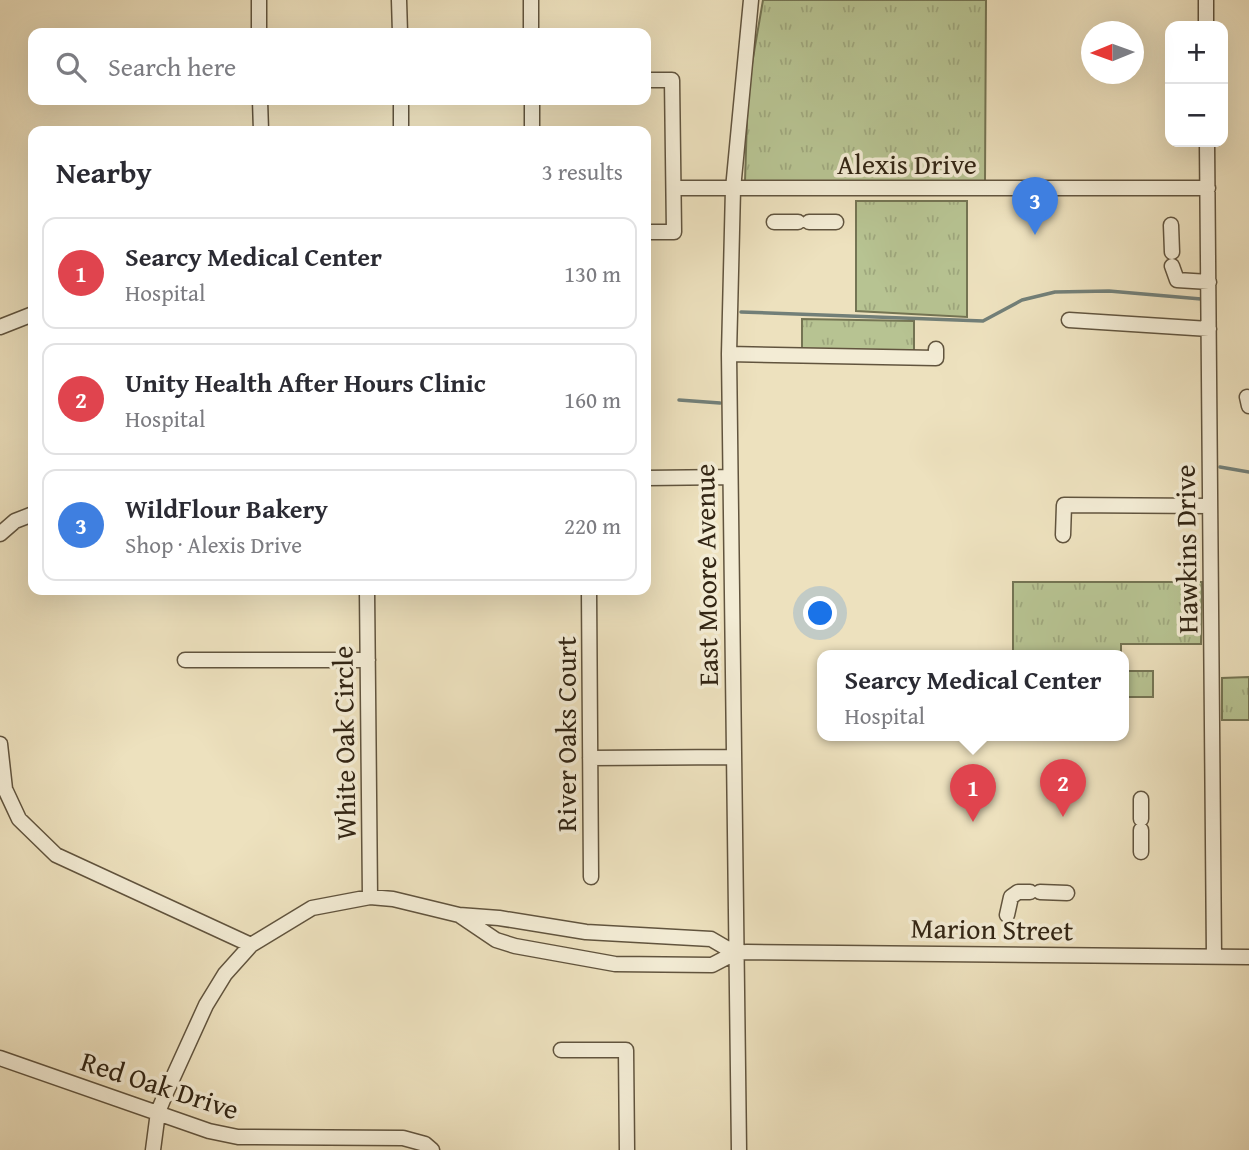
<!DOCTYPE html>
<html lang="en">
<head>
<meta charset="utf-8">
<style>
  body { margin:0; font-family:"Gentium Book Plus",serif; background:#f7f7f7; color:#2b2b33 }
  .controls { position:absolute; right:21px; top:21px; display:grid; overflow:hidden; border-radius:14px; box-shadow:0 7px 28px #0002 }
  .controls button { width:63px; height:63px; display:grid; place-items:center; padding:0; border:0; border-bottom:2px solid #e1e1e2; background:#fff; color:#2b2b33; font:35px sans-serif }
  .compass { position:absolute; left:1081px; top:21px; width:63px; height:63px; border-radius:50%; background:#fff; box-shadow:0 7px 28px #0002; rotate:269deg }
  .you { position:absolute; left:821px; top:614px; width:24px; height:24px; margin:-18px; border:5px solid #fff; border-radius:50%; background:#1a73e8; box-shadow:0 0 0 10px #1a73e833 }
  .badge { display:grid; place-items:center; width:46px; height:46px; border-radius:50%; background:#8f2418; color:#fff; font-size:23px; font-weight:700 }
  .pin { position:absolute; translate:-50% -58px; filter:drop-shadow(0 2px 4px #0008) }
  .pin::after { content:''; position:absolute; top:37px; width:24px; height:21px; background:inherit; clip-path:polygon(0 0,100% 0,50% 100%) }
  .popup { position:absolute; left:817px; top:650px; width:312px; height:91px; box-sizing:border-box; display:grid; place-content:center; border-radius:14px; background:#fff; filter:drop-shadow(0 2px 5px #0005); font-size:23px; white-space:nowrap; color:#7c7c81 }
  .popup b { font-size:26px; color:#2b2b33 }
  .popup::after { content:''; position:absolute; left:50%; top:100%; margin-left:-14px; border:14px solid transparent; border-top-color:#fff }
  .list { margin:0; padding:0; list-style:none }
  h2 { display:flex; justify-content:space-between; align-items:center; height:91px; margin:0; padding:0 28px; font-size:30px }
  h2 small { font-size:23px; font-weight:400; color:#7c7c81 }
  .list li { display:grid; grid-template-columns:46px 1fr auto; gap:21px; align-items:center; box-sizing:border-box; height:112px; margin:0 14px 14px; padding:0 14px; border:2px solid #e1e1e2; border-radius:14px }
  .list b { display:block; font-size:26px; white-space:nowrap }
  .list p { margin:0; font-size:23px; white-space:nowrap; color:#7c7c81 }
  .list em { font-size:23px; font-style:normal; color:#7c7c81 }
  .icon { flex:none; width:38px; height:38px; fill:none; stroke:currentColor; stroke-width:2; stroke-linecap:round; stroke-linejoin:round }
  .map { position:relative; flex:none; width:1249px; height:1150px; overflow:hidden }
  .search { position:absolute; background:#fff; box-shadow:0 7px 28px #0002; left:28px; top:28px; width:623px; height:77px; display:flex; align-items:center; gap:18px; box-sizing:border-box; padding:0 24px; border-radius:14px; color:#7c7c81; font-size:26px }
  .panel { position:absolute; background:#fff; box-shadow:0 7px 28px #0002; left:28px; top:126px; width:623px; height:469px; border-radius:14px }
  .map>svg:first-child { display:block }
</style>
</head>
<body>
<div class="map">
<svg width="1249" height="1150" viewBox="0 0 1249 1150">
  <defs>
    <pattern id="grass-tufts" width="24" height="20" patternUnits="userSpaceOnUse" patternTransform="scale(1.75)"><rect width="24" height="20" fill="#b7c392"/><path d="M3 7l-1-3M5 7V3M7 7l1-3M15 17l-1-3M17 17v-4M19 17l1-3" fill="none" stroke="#9ea77d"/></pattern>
  </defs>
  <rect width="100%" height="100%" fill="#ede1be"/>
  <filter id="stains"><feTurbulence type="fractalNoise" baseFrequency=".00286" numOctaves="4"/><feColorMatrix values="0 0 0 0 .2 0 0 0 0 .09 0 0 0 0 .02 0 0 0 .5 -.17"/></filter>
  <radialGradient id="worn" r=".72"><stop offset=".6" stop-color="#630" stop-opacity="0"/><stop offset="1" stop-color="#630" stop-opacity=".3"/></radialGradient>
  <path fill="url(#grass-tufts)" stroke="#747453" stroke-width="2" d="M763,0H986L985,181H745L748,87Z
    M856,201H967V317L856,311Z
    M802,319L914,321V353L802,350Z
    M1013,582H1202L1201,644H1121V656H1013Z
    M1124,671H1153V697H1124Z
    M1249,677V720H1222V678Z"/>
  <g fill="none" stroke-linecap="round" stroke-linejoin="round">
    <path stroke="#727f78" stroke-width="3.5" d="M741,312L983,321L1022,300L1055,292L1109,291L1201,299
      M679,400L720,403
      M1220,467L1249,472"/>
    <defs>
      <path id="minor" d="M259,0V33
        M399,0L400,33
        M531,0V33
        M1206,0V26
        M646,80H672L674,232H646
        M260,100L261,131
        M401,100V131
        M532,100V131
        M1207,142L1214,957
        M674,188H1208
        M774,222H798
        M809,222H836
        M1171,225L1172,252
        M1172,266L1177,280L1209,282
        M1069,320L1209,329
        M0,327L33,314
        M729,354L936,358V349
        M1247,397L1249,406
        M646,478L730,477
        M0,534L15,521L33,514
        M1063,535L1064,505L1210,506
        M367,590L370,897
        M589,590L591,877
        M185,660H368
        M0,744L5,789L19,819L56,855L251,945
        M590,758L733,757
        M1141,819V799
        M1141,852V830
        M1040,892L1067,893
        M459,915L496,940L515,946L615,964L712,965L735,953L747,952L1249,957
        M1007,915L1011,897L1018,892H1030
        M561,1050H626L627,1150
        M0,1058L209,1131L238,1137L403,1138L425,1144L432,1150
        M153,1150L158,1112L165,1095L206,1005L225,974L251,945L312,908L370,897L393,899L459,915L499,918L586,932L711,939L735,953
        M739,1150L729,354L733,189L751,0"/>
    </defs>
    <use href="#minor" stroke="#61543e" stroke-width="17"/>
    <use href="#minor" stroke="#f3ecd5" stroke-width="14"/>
  </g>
  <g text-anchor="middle" stroke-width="7" stroke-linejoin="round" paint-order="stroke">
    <g font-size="28" fill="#322514" stroke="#f3ecd5">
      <text x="907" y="174">Alexis Drive</text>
      <text transform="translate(1186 549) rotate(-91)" y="10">Hawkins Drive</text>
      <text transform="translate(706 575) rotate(-91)" y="10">East Moore Avenue</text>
      <text transform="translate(566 734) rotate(-90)" y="10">River Oaks Court</text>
      <text transform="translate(344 743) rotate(-91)" y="10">White Oak Circle</text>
      <text transform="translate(992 929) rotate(1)" y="10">Marion Street</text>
      <text transform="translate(160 1085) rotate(18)" y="10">Red Oak Drive</text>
    </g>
  </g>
  <rect width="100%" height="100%" filter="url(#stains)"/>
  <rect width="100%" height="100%" fill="url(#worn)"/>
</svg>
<div class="controls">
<button>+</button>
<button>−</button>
</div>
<svg class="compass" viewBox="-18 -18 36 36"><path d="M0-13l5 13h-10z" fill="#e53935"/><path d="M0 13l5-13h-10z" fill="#7c7c81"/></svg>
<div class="you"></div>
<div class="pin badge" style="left:973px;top:822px;background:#e0444e">1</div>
<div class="popup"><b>Searcy Medical Center</b>Hospital</div>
<div class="pin badge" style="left:1063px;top:817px;background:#e0444e">2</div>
<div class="pin badge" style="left:1035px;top:235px;background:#3f7fe0">3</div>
<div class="search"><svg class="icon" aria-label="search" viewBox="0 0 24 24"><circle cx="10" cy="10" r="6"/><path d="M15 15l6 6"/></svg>Search here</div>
<section class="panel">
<h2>Nearby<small>3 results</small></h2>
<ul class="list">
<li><span class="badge" style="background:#e0444e">1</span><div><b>Searcy Medical Center</b><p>Hospital</p></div><em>130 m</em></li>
<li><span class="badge" style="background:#e0444e">2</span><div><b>Unity Health After Hours Clinic</b><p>Hospital</p></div><em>160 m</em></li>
<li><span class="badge" style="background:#3f7fe0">3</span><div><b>WildFlour Bakery</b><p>Shop · Alexis Drive</p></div><em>220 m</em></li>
</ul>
</section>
</div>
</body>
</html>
